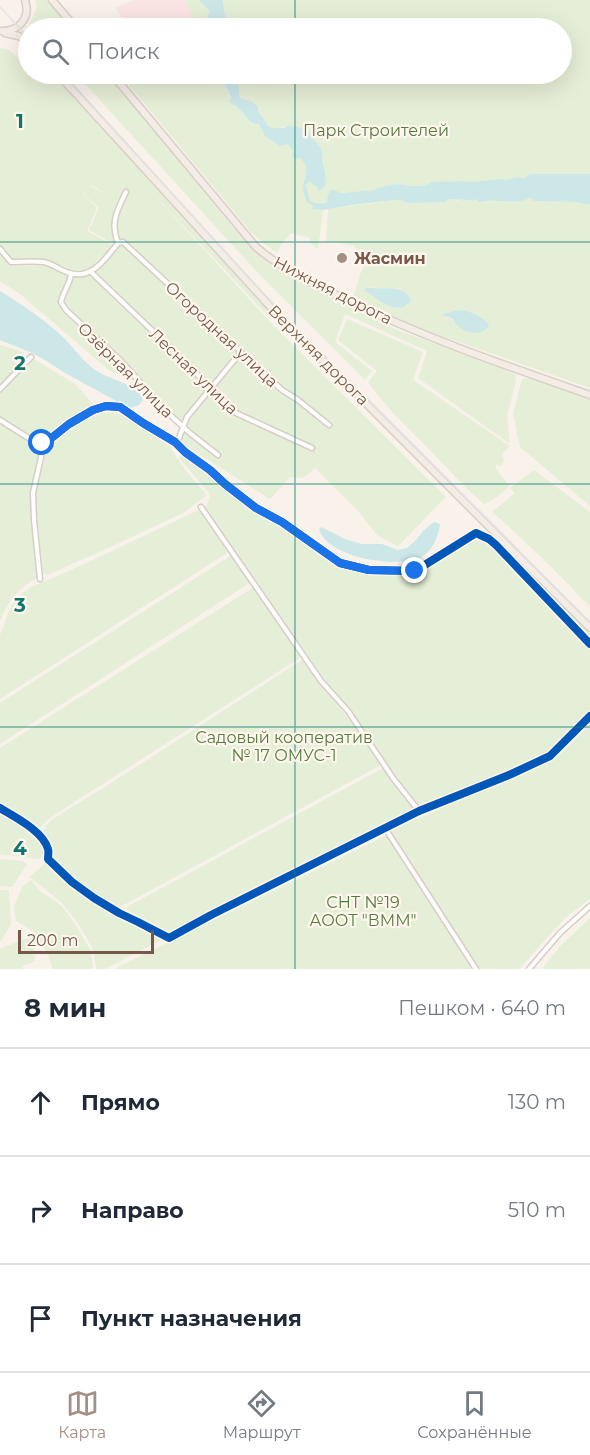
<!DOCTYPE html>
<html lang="ru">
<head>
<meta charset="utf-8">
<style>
  body { margin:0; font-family:Montserrat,sans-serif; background:#f2f2f3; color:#1f2937 }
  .scale { position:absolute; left:18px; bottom:15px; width:136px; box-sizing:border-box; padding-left:6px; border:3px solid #77594a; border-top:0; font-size:16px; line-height:21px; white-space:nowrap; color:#77594a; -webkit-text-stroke:4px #fff7ed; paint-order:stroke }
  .stop { position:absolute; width:18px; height:18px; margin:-14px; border:4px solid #1a73e8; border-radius:50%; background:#fff }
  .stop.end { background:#1a73e8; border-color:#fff; box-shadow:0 2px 6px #0008 }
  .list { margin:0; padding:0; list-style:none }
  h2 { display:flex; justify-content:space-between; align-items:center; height:78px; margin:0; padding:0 24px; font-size:26px }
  h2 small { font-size:20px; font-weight:400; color:#747a83 }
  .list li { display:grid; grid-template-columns:39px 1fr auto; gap:18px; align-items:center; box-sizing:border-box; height:108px; padding:0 24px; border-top:2px solid #e0e1e3 }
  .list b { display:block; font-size:22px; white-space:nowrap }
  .list em { font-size:20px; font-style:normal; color:#747a83 }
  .icon { flex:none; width:33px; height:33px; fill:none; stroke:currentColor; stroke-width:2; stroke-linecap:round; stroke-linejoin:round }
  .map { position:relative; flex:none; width:590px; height:969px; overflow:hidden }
  .search { position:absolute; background:#fff; box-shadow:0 6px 24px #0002; left:18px; right:18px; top:18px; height:66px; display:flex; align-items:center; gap:15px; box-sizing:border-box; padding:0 21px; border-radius:33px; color:#747a83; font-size:22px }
  .sheet { height:402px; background:#fff }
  nav { display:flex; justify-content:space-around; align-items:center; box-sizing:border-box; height:84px; border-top:2px solid #e0e1e3; background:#fff; font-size:16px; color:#747a83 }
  nav a { display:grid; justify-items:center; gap:3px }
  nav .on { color:#a48f82 }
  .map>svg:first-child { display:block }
</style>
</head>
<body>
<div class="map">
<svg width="590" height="969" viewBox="0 0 590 969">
  <rect width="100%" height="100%" fill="#f8f2eb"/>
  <path fill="#fae4e4" d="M134,0H184L199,28H127L116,8Z"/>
  <path fill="#e5eed6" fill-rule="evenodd" d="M35,0H48L71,28H35L30,23C33,15 39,9 35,0Z
    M184,0H199L210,12L214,28H199Z
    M223,0H590V174H541L524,179L518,177L507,180L500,179L472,182L464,181L432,182L424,186H408L396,184L378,188L373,190L341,193L321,205L310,201L306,185L309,180L318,188V191C320,184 325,175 324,167C322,146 311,126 287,126C282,128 273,129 268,126C265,123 254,106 251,101L242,99L239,97C240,89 238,84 234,77L235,74H562V28H229V22L225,16Z
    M0,48L9,50L28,66V74H42L51,77L56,75L272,312L268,316L135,174L273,325L446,497L398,546L377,535L359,512L315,468L303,478L290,477L270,499L180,442L185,427L144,385L110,371L20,294L0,281V254L12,266L49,265L73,278L94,273L121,244L112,243L89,230L99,207L84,195L91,186L108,196L92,185L83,195L97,207L87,231L113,245L95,265L83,271L70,269L46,260L16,264L0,250Z
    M76,74H108L232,226L253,248L271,264L284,273L395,329L504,369L516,375V380L507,416L510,444L418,378L427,351L345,314L335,342L372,371L365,380L258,273Z
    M120,74H221V78L235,107L239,108L248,120L259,124L261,129L288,144L306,163C308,170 305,181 303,188L313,206L323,210L318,249L312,245L310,238L291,233L281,245L277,253L262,242L250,231Z
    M464,198L472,201L475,199L480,202C496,198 515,206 530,198L534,201L575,202L585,204H590V388L419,328L352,299L361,272L367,260L357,254L355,246L326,241L328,209L394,200H400L408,203L445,202L449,199L457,201ZM366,287L402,289L394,307L373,297ZM458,310C470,311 485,316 488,328C480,335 467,332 459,326C455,323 453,319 447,316L446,313Z
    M347,319L423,352L413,380L510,446L502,454L504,462L500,466L497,464L495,467L501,476L510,486L493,500L484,504C464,487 446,467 428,448C407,427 385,406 368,382L377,371L338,340Z
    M0,345L20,351L28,358L0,386Z
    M32,358L75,384L95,406L65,425L48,441L35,439L0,417V391Z
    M533,378L590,399V506L520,447L513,413L522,379Z
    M108,412L121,414L169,446L186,471L207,495L183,513L104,550L47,575L43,573L35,492L48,447L68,428L90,414L95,415Z
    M0,422L33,443L42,445L31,492L39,577C20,586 7,602 0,621Z
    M181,453L200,465L247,505L286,527L340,567L376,574H397L418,572L475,537L486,539L590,648V710L550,751L534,760L419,805L388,766L352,714L304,655L260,587L205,508L210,498L209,493L179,458Z
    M534,470L590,512V607C559,574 527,542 492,512L515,493L510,488Z
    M201,509L230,551L0,699V635L10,608L20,595L31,587L65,573Z
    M494,534L590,632V641L490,537Z
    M232,555L251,582L0,744V703Z
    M254,587L300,654V658L57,813L47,820L40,828L0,804V748Z
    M302,660L358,731L381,765L118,908C89,893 74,881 51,858V847L44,839L43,833L45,827L51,820L105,787Z
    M590,720V899L565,918L519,969H479L390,829L425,816L508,777L550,759Z
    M383,768L415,808L169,933L126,911L127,907Z
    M0,810C17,821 32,830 45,846L44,853L39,859L0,854Z
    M387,835L474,969H114Z
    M0,859L23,861L27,864L12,887L0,886Z
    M46,862L89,897L163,939L105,969H97L92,947L79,925L62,903L30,877Z
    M31,880L40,891L62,906L75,924L91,951L93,969H53L47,952L34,932L16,921L14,906L23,886Z
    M0,890H9L11,925L0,942Z
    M590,918V969H542L561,945Z
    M33,936L35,961L22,966L23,969H0V949L2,948Z"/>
  <path fill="#cce7e8" d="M199,0H223L225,16L229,22V28H214L207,18L210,12Z
    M221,74H235L234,77C239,84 240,89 239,97L242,99L251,101L258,107V111L268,126L274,128H284L287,126H294L307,130C311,137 317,142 321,149C323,154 322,158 323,163C325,172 330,188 318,191V188L309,181L306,185L310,201C317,204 320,205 327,202L328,195L332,189L341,193L373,190L378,188L396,184L408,186H424L432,182L464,181L472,182L500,179L507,180L518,177L524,179L528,175L532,174H590V204H585L575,202L534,201L530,198C515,206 496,198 480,202L475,199L472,201C464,198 458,201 449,199L445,202L408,203L400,200H394L352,205L323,210L312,209L313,206L306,201C305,196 303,191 303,186C306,174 310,167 300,158L295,159L292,154L294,152L288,144L280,146L265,136L259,124C245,123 248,115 238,108C236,106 232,104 229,102L231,97L221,78Z
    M366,287C382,291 405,282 411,301C410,302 404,307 403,307C390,311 375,297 365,291Z
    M0,291C23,305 45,320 64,338C75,349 83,362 97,371C112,381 136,383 143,400L139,405L130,408L118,402L65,373L45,360L30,352L0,340Z
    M458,310C471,311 479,315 489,324L488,328C481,335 467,334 459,327C452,320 454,316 442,316L446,313Z
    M434,522L440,524C439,534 433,550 423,556C401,570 326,558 319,529L321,527L345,539L362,544H382L398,550L407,548L417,539L423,531Z"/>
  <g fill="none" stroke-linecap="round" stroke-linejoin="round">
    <defs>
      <path id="minor" d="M118,243L123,242L282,390L298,400L329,425
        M0,249L11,262C22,262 33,261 44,262C53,264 61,271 70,273C92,280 106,258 118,243C110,222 117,211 126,192
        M91,272L184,361L236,413L312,448
        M71,274C70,284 63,292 61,302L66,310L120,360L168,413L191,434L218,455
        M0,389L31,357
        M0,420L30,439L44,444L33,493L34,520L40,579
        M175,442L179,438L187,417L241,352
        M44,444L69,424L93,410L106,406L120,407L143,423L175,442L185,452L210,470L225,484L256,508L282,522L340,563L369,570L415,571L476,533L489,539L496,545L590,644
        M201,507L321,681L348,711L393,778L419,811
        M0,808C15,817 43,831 48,849C49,852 48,855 48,859L72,882L94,898L119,913L138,922L169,938L211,915L419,811L509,775L550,756L590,716
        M385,828L476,969
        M529,969L560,933L590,906"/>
      <path id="primary" d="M52,0L76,28
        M0,31C19,32 31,18 25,0
        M5,33L19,36L28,43
        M58,74L276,313L590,628
        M112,74L256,247C283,270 315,285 347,300C425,338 507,366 590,395"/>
    </defs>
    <use href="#minor" stroke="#d6cec8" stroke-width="7"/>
    <use href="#primary" stroke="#d9cfc9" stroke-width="9"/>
    <use href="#minor" stroke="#fefdfc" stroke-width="4"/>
    <use href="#primary" stroke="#f3ede5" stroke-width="6"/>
    <path stroke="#e5e2e5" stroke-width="1.5" d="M0,7L28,37
      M62,74L279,310L590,622"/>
    <defs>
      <path id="cycleway" d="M44,444L69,424L93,410L106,406L120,407L143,423L175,442L185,452L210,470L225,484L256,508L282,522L340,563L369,570L415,571L476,533L489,539L496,545L590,644
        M0,808C15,817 43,831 48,849C49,852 48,855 48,859L72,882L94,898L119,913L138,922L169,938L211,915L419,811L509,775L550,756L590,716"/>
    </defs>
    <use href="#cycleway" stroke="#fff7ed" stroke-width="11"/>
    <use href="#cycleway" stroke="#0057b8" stroke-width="8"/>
  </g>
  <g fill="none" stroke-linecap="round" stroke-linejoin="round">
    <path stroke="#1a73e8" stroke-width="8" d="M42,443L44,444L69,424L93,410L106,406L120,407L143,423L175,442L186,453L210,470L225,484L256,508L282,522L340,563L369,570L415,571"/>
  </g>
  <path fill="none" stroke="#0f766e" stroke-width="1.5" stroke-opacity="0.55" d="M295,0V28M295,74V969M0,242H590M0,484H590M0,727H590"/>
  <circle fill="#a48f82" stroke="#fff7ed" stroke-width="2" cx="342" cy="258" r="6"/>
  <g text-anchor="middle" stroke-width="4.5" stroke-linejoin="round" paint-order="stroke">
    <g font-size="16" fill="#547d42" stroke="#fff7ed">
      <text x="376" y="136">Парк Строителей</text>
      <text x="284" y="743">Садовый кооператив<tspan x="284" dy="18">№ 17 ОМУС-1</tspan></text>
      <text x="363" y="908">СНТ №19<tspan x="363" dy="18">АООТ "ВММ"</tspan></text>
    </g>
    <g font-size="16" font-weight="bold" fill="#77594a" stroke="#fff7ed" text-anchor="start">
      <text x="354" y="264">Жасмин</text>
    </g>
    <g font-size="16" fill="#77594a" stroke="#fff7ed">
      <text transform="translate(333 290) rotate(27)" y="6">Нижняя дорога</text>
      <text transform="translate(222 334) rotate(43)" y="6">Огородная улица</text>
      <text transform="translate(319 355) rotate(45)" y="6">Верхняя дорога</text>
      <text transform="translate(126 370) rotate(45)" y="6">Озёрная улица</text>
      <text transform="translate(194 371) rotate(44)" y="6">Лесная улица</text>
    </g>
  </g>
  <g font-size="20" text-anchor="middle" font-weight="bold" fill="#0f766e" stroke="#fff7ed" stroke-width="4.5" stroke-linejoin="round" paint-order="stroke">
    <text x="20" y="128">1</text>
    <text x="20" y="370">2</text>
    <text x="20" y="612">3</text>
    <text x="20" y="855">4</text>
  </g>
</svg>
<div class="scale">200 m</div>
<div class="stop" style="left:42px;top:443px"></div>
<div class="stop end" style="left:415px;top:571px"></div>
<div class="search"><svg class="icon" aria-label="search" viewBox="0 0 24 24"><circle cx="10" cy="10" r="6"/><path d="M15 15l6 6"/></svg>Поиск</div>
</div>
<section class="sheet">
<h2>8 мин<small>Пешком · 640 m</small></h2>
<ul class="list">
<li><svg class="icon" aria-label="ahead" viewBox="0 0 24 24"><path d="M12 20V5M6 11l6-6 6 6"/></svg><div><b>Прямо</b></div><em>130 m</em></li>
<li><svg class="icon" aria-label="right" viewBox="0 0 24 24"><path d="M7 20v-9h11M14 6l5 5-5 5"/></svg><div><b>Направо</b></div><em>510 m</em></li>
<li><svg class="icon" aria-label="arrive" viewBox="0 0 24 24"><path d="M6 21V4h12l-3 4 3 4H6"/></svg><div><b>Пункт назначения</b></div></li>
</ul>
</section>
<nav>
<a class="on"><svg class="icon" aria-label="map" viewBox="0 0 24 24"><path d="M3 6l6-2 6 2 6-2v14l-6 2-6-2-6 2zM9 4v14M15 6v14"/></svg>Карта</a>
<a><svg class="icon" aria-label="directions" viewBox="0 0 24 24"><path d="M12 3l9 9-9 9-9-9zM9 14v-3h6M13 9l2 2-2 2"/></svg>Маршрут</a>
<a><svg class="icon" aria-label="saved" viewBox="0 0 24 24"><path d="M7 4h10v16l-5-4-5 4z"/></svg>Сохранённые</a>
</nav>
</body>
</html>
